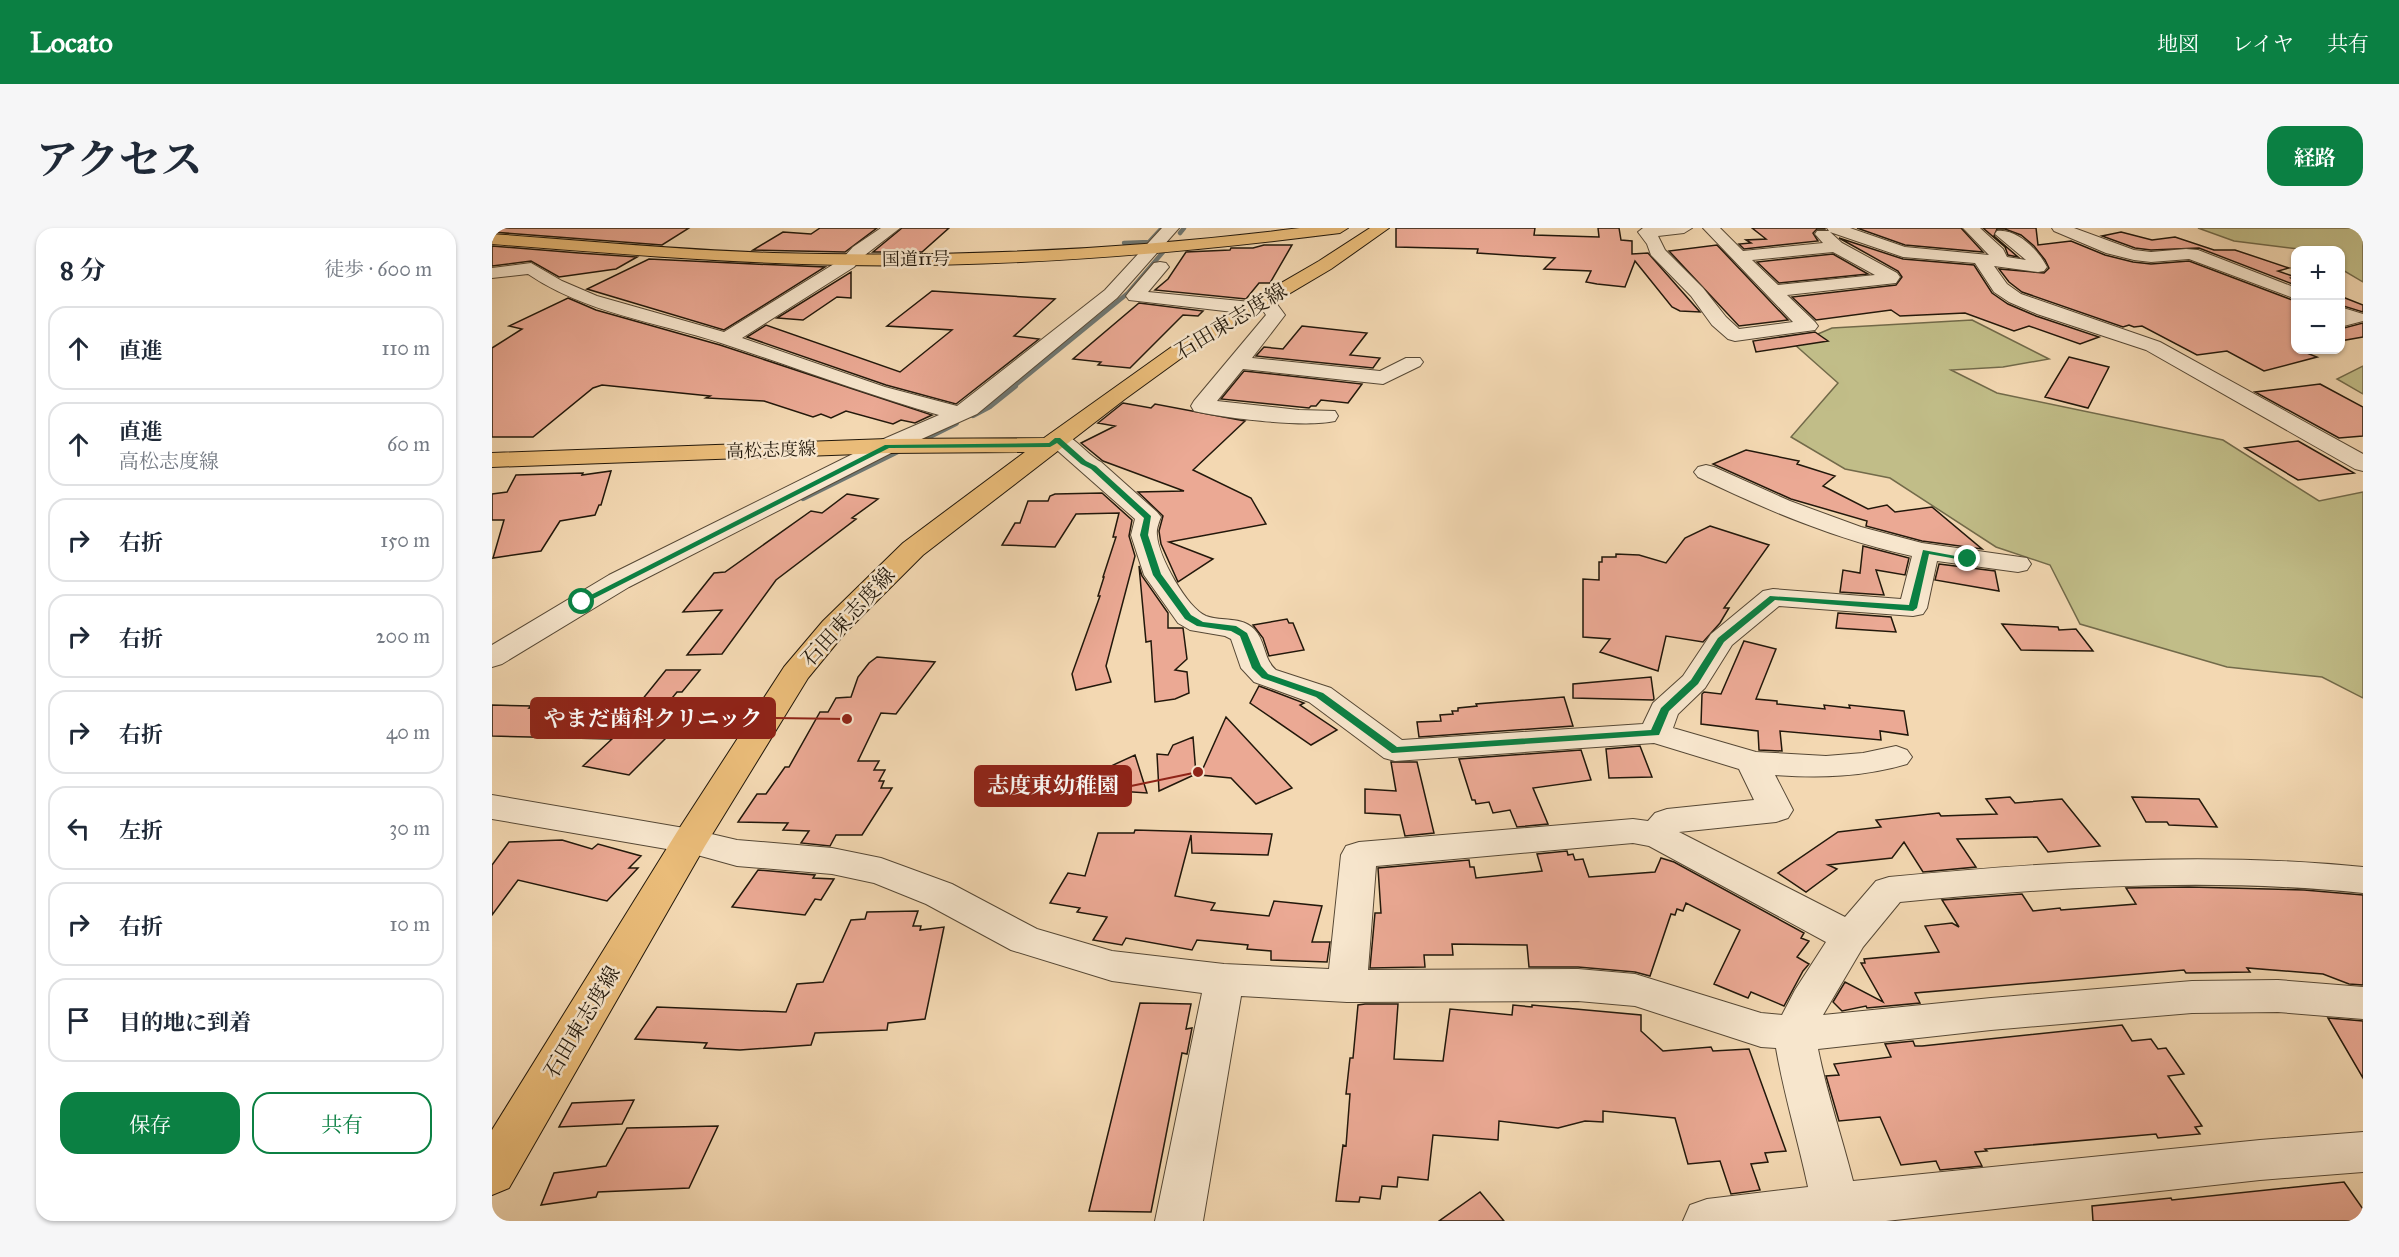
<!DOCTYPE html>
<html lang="ja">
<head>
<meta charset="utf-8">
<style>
  body { margin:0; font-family:"IM FELL Great Primer","Noto Serif JP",serif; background:#f6f6f7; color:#1f2937 }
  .controls { position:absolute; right:18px; top:18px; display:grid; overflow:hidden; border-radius:12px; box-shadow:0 2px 4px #0004 }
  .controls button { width:54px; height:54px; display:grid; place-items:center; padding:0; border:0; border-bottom:2px solid #e0e1e3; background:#fff; color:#1f2937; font:30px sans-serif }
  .stop { position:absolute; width:18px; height:18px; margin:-14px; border:4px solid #0b8043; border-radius:50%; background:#fff }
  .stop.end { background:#0b8043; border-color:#fff; box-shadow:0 2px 6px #0008 }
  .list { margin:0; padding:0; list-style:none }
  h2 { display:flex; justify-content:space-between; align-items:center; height:78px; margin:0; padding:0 24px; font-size:26px }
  h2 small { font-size:20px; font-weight:400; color:#747a83 }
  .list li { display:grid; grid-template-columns:39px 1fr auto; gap:18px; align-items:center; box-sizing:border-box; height:84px; margin:0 12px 12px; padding:0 12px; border:2px solid #e0e1e3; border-radius:18px }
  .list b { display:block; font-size:22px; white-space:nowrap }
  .list p { margin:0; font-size:20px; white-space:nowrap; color:#747a83 }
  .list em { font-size:20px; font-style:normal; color:#747a83 }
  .actions { display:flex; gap:12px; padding:18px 24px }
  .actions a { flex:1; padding:14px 0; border:2px solid #0b8043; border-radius:18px; text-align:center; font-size:21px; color:#0b8043 }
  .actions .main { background:#0b8043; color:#fff }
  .icon { flex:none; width:33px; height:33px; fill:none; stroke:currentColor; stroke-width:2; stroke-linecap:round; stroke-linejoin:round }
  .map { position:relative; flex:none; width:1871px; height:993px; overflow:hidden; border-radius:18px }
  header { display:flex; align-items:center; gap:36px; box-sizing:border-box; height:84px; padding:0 30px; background:#0b8043; color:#fff }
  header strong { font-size:28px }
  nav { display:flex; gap:33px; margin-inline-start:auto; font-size:21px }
  .intro { display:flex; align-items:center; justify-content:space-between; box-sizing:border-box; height:144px; padding:0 36px }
  h1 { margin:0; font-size:42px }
  .button { padding:15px 27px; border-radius:18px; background:#0b8043; color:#fff; font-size:21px; font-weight:700 }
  main { display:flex; gap:36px; padding:0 36px }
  aside { flex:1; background:#fff; border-radius:18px; box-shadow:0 2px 4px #0004 }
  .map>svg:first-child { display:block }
</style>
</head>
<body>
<header>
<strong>Locato</strong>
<nav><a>地図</a><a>レイヤ</a><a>共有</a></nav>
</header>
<div class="intro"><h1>アクセス</h1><a class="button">経路</a></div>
<main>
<aside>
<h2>8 分<small>徒歩 · 600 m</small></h2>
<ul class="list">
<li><svg class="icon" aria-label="ahead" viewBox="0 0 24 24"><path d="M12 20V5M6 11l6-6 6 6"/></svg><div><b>直進</b></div><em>110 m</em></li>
<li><svg class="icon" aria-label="ahead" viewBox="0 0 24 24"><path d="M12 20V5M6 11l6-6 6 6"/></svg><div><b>直進</b><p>高松志度線</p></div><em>60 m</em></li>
<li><svg class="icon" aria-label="right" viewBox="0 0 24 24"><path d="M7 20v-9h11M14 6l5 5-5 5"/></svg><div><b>右折</b></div><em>150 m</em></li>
<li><svg class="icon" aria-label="right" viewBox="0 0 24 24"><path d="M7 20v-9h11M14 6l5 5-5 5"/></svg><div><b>右折</b></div><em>200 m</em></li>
<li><svg class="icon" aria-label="right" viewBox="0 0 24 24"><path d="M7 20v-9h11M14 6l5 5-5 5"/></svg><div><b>右折</b></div><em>40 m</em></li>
<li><svg class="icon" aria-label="left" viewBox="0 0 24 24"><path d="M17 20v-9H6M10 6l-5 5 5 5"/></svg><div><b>左折</b></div><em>30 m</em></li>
<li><svg class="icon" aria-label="right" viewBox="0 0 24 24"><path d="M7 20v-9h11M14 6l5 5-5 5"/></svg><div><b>右折</b></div><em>10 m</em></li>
<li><svg class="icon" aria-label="arrive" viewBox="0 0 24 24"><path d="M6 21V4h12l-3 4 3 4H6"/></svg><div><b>目的地に到着</b></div></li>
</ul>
<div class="actions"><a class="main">保存</a><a>共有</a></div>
</aside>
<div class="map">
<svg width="1871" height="993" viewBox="0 0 1871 993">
  <rect width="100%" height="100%" fill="#f3d8b2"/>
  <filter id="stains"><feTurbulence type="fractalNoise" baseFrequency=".00333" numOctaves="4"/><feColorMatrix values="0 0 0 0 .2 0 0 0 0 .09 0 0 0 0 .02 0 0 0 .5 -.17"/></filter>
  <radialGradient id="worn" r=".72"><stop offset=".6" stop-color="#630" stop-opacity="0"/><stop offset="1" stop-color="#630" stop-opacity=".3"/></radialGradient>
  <path fill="#c1bd88" stroke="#726a4a" stroke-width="1.5" d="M1706,0H1871V54L1849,41L1848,22H1815L1742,13Z
    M1480,92L1557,131L1511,139L1459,142L1505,165L1731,212L1827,273L1871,264V470L1830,449L1735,439L1588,396L1558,337L1504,319L1398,250L1353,241L1299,209L1346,155L1302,116L1340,100Z
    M1871,138V166L1845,151Z"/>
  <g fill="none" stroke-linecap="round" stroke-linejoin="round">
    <path stroke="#6e7773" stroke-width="4.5" d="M688,5L692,0
      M632,15L657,14L670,0
      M521,159L636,65L671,24"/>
    <path stroke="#6e7773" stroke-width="6" d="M481,187L498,178L523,158
      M424,215L464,195
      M311,270L412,220"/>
  </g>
  <path fill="#eba994" stroke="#22180b" stroke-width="1.5" d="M0,0H197L170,17L0,4Z
    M328,0H385L353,24L261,22L291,4L319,6Z
    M410,0H457L430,24H381Z
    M904,0H1043L1042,7L1107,9L1106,0H1127L1129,12L1140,13V26L1156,25L1208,84L1188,83L1180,79L1143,33L1133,59L1105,56L1094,54L1099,43L1052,41L1063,30L985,25L986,21L904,19Z
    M1260,0H1333V1H1325L1321,5L1326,13L1252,21L1247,16L1259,15L1254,12L1274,11Z
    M1365,0H1469L1491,24L1413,17Z
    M1491,0H1544L1546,17L1579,13L1613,27L1641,34L1659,36L1697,33L1803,73L1802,120L1825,129L1772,143L1735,123L1705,127L1650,98L1642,99L1637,97L1631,99L1530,64L1517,54L1507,41L1552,45L1557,40L1553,32L1542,18L1529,7L1513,1H1505L1502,8L1526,29L1516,27L1513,19Z
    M1629,4L1660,12L1683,9L1722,22H1743L1797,40L1786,43L1803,49L1799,50L1803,52V57L1707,20L1659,22L1643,20L1610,8Z
    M1347,10L1411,31L1482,37L1500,65L1516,76L1544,88L1607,109L1588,116L1537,98L1522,103L1473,85L1408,88L1399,82L1324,92L1300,69L1404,57L1410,49L1406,43Z
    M772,17H800L778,55H767L754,71L663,62L676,51L694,24L738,22L739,20H761Z
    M1225,17L1296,92L1247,98L1177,23Z
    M0,18L87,25L145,29L124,41L67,49L39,33L0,38Z
    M1341,26L1376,46L1287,55L1265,34Z
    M157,31L262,36L333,39L232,102L95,61Z
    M359,44V70L345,69L311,92L285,90Z
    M440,63L563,71L522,108L547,111L464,176L394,157L255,109L274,97L408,144L460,102L395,98Z
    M1848,68L1871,77V84L1848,77Z
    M76,70L104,82L228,117L440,187L423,195L409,192L401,196L354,183L339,190L329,186L321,189L272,173L214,170L218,168L110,157L101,160L41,209H0V120L30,101L17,98Z
    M647,75L711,83L706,88L691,87L638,140L606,137L609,134L581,131Z
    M1871,95V109L1848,113V101Z
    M810,98L875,105L858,127L888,130L881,140L764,128L772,119L791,121Z
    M1323,104L1336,113L1264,124L1261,113Z
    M1577,129L1617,139L1596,180L1553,169Z
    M752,143L870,156L856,175L829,172L824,178H819L817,180L729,171Z
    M1828,156L1871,179V208L1847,210L1763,164Z
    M631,175L659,180L663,176L753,193L701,242L759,270L774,296L677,314L721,331L686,354L669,316L667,303L671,288L646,264L692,263L611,233L589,215L623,198L606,195Z
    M1806,213L1862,245L1806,252L1753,220Z
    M1254,222L1307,233L1305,236L1343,248L1331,258L1376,281L1395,277L1403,284L1440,279L1490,321L1430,313L1374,298L1375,293L1299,271L1221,236Z
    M119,243L109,277H107L103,287L68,293L49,323L1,330L12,292H0V266L15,264L24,247L91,245L90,247Z
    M610,265L640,292L637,308L643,328L614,438L619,454L584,462L580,446L608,368H606L612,349H611L624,309H621L627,285L584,286L563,319L510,317L523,295H528L536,273H556L558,268L563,266Z
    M355,266L386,271L360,290L364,291L284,352L230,426L195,427L230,382L191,384L222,345L233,344L319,283L330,285Z
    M1218,298L1277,317L1232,380H1237L1228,395L1211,414L1174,408L1166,443L1108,424L1118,411L1091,409V351L1107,352V334H1110V329H1124V326L1147,327L1174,335L1193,310Z
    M1371,318L1417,330L1413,347L1384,342L1392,367L1348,364L1351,342L1368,345Z
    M1447,336L1503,343L1507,363L1443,352Z
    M647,338L650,348L676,385V400H691L695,431L683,442L695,444L697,465L683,471L663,474L659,413L654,414Z
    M1346,385L1399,389L1404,404L1344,400Z
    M795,391L797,395H801L812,422L777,428L771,410L761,397Z
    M1510,396L1566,399L1567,402L1584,401L1601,423L1529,422Z
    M1252,413L1284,421L1264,471L1285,473V476L1333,481L1332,477L1358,480L1357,477L1412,483L1416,507L1388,503L1389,512L1288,503L1290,523L1267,522L1266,503L1209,496L1210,466L1212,464L1229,466Z
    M385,429L443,434L404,486L389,485L366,533H387L382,542H393L387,553H392L389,560H400L370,607H344L338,618L309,615L317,603L291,602L296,595L246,594L265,566H274L293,539H297L328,484H336L344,470L359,469L366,449L377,435Z
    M174,442H208L190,464H185L150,507H177L137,547L91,538L120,511L0,508V477L39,478L37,480L141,483Z
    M1159,449L1162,471L1161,472L1081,470V456Z
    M767,458L812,475L808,477L845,502L819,517L758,475Z
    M1072,469L1081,498L927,509L925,494L949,493L948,487L961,486L960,483H966V480L985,478L984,476Z
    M734,489L800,560L764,576L739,550L708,547Z
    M701,509L704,546L667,563L665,526L676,527L681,517Z
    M1148,518L1160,549L1117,550L1114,521Z
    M1089,522L1099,552L1041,560L1056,596L1025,599L1018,582L1001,585L997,574L984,576L983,572H980L967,531Z
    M643,527L655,565L626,563L612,547L619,538Z
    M899,534H925L942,605L913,608L908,587L873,585V561L904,563Z
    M1518,569L1523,575L1570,571L1608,618L1556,624L1545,609L1465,611L1484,639L1431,644L1412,614L1400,630L1336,637L1345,641L1314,664L1286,645L1346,604L1389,599L1384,592L1447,585L1449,588L1505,586L1494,571Z
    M1640,569L1707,571L1725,599L1677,597L1675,594H1654Z
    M643,602L780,606L776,627L700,625L699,607L683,668L723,675L719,682L777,688L782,673L830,678L820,714H838L835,734L779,732V723L755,721L756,717L705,712L700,722L634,710L630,717L601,712L615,689L585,684L588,680L558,675L576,645L593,648L606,605H642Z
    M70,612L100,621L106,616L149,628L137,640H146L115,673L26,652L0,687V637L17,614Z
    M1075,623L1076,627L1081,626L1083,632L1091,631L1097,649L1163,644L1169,630L1182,634L1312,705L1309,710L1317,713L1305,729L1317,736L1311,743L1292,778L1259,764L1256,770L1222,756L1248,702L1194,675L1191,683L1185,681L1183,687L1179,686L1158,748L1143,744L1086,739H1037L1035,717L960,716L961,727H932L933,739L878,740L883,685H889L886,640L977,632L978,639H982L984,650L1050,643L1045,626Z
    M266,642L323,647L321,650L342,651L329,672L323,671L313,687L240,679Z
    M1697,659L1812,662L1871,667V757L1857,756L1831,746L1755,740L1758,744L1694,745L1692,742L1423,765L1428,775L1375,780L1374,778L1350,783L1341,774L1353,754L1391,774L1369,735H1373L1372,731L1447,724L1433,698L1460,695L1467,699L1450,672L1530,666L1541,683L1568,680L1569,682L1644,676L1634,660Z
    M426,683L421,698H429L428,702L452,699L433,791L396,795L395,802L323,805L319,817L248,822L212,820L215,815L143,811L165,779L294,784L305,756L331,754L359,692L373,691L375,684Z
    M648,775L699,776L694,801L700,800L695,826L690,825L659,984L597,983Z
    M873,776H906L902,831L951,833L958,781L1020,787L1021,777L1040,779V777L1149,787V803L1171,823L1219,819L1221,823L1257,821L1294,923L1273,925L1276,934L1259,936L1268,962L1239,966L1228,933L1196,936L1183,890L1111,883V894L1093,893L1066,900L1007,893L1006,912L941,907L936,952L906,949L905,959L890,958L888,971L868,969L867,974L844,973L851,917L854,918L858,866H854L858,830H861L866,777Z
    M1836,790L1871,793V850Z
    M1630,797L1640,813L1659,811L1666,821L1674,820L1692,846L1676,848L1710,898L1703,899L1708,906L1666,910L1664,906L1493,921L1495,923L1483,924L1490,938L1448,942L1444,933L1409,937L1388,889L1347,893L1334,848L1347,847L1342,836L1399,829L1393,816L1421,813L1423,818H1430Z
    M142,872L130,896L67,899L80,875Z
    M226,898L197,960L106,964L104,969L49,977L62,945L114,938L135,900Z
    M1852,954L1871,981V993H1601L1600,978L1679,970L1680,972Z
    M988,964L1012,993H947Z"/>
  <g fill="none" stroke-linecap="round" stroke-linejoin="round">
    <defs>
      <path id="minor" d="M389,0H408L373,27L362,39L250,110L393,159L465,178L613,62L670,0H687L625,70L485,186L403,223L137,359L10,436L0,439V417L117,347L387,213L447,187C373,166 302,139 229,115C164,94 93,85 36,46L0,50V40L39,35L70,53L105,68L232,104L350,31L361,19Z
        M1200,0L1192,5L1166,8L1173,22L1211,60L1234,89L1247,101L1301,94L1211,0H1228L1251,23L1331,15L1323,6L1325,3H1337L1335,0H1358L1413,19L1497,27L1471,0H1488L1511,21L1515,29L1534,32L1503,6L1505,3C1525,0 1547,23 1555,39L1552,43L1546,44L1502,38L1515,56L1529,66L1668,114L1871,226V243L1863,241L1654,122L1545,86L1517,74L1502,64L1483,35L1411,29L1338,4L1350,15L1405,45L1408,49L1404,55L1295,67L1323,94L1326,98L1323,102L1243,113L1236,111L1220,97L1199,68L1159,27L1155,16L1146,4L1151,0ZM1341,24L1383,47L1286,57L1260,32Z
        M1560,0H1582L1642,22L1659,24L1694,21L1706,22L1804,60V71L1697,31L1659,34L1642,32L1614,25L1562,3Z
        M668,34L674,35L677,39L656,64L759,74L766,76L768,80L766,84L759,86L637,72L634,68L637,64L662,35Z
        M773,67L779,68L793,87L760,130L888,143L914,130H928L931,134L928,138L891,156L751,141L725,173L807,182L843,183L846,188L843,193C813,200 733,190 702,183L699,178L702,173L774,87L764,72L767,68Z
        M1848,79L1871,86V93L1848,99Z
        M566,204C583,208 594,226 609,234L665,284L669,289C667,294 664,302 665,307C666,328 695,380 714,388C730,394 749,388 762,401C774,413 771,431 784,442L839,460L910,512L1151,496L1161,475L1191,448L1219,406L1271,363L1281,361L1409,371L1420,328C1344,312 1275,282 1206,249L1202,244L1206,239L1214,237L1222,239L1298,273L1369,299L1430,315L1535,330L1539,336L1535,342L1526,344L1445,333L1435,380L1431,386L1421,388L1287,378L1240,417L1213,460L1186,486L1181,500L1264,524L1334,528L1371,525L1404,518L1415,522L1420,529L1415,536C1371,549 1329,550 1283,547L1301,582L1296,590L1284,594L1187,604L1353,689L1384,653L1397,649C1557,634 1711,623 1871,639V665C1714,649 1564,659 1408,674L1371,719L1331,787L1499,770L1700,753L1786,752L1871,759V791L1786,784L1700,785L1499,802L1326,821C1335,866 1350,909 1361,953L1768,912L1871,904V944L1768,952L1394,993H1191L1198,977L1215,971L1316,959C1306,912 1292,867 1284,820L1269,819L1143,778L1086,773L855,774L749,768L711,993H663L710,765L620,753L519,722L434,676L382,655L340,646L245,638L198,625L0,591V567L198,601L245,612L340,620L389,630L460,656L545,701L620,723L732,736L837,741L849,627L854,618L867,614L1141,591L1156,593L1163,585L1175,581L1262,572L1247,541L1162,515L903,533L892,530L817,474L762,454L749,440L739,411L733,408L698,402L686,395L652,347L639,307L643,291L558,216L555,211L558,206ZM1141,615L1157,618L1334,714L1303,762L1290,787L1269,785L1143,746L1086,741L876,742L884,638Z"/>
      <path id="major" d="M878,0H897L839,41L695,126L633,171L431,327L353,405L316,450L213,618L17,960L0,967V902L185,604L292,439L331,393L411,315L533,224L395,225L0,239V225L395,211L552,210L681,118L827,33Z"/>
      <path id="highway" d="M808,0H856L848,5C683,26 516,40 349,37C233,35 116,25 0,16V6C94,13 187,22 281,25C457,30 634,22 808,0Z"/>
    </defs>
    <use href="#minor" stroke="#564835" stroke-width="2"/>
    <use href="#major" stroke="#22180b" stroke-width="2"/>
    <use href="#highway" stroke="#22180b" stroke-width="2"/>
    <use href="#minor" fill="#f7e6cd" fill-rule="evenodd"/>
    <use href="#major" fill="#eabc79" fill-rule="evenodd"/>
    <use href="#highway" fill="#eabc79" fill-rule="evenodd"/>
  </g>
  <path fill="#0b8043" d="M563,210H568L594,233L604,238L659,288L656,307L669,346L699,387L711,394L744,398L755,405L769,438L776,446L831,465L905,519L1159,502L1169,480L1199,452L1226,410L1278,368L1417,377L1431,322L1480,331L1476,333L1437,326L1425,380L1421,383L1283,372L1232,414L1206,456L1177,483L1167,507L900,525L824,469L770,450L760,440L748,408L739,403L705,398L693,391L661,347L648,307L652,290L599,241L589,236L565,215L558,219L397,220L93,375L85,374L393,217L557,215Z"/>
  <g text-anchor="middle" stroke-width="5" stroke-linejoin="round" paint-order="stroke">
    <g font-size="18" fill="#22180b" stroke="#f7e6cd">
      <text transform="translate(424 31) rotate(-1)" y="6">国道11号</text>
      <text transform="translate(279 222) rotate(-2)" y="6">高松志度線</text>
    </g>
    <g font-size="21" fill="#22180b" stroke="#f7e6cd">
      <text transform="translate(739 93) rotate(-31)" y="7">石田東志度線</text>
      <text transform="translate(356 389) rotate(-47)" y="7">石田東志度線</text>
      <text transform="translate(90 794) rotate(-59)" y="7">石田東志度線</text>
    </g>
  </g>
  <path fill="none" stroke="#8f2418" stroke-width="2" d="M355 491L283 490M706 544L639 558"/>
  <g fill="#8f2418" stroke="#f7e6cd" stroke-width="2">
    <circle cx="355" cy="491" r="6"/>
    <circle cx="706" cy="544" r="6"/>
  </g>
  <g fill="#8f2418" stroke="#8f2418" stroke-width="2">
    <rect x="39" y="470" width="244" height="40" rx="6"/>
    <rect x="483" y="538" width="156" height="40" rx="6"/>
  </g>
  <g font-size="22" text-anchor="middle" font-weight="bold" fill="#fff">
    <text x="161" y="498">やまだ歯科クリニック</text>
    <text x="561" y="565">志度東幼稚園</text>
  </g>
  <rect width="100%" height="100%" filter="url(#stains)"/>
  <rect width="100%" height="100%" fill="url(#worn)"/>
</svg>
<div class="controls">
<button>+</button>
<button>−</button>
</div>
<div class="stop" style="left:90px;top:374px"></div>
<div class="stop end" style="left:1476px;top:331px"></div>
</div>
</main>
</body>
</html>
